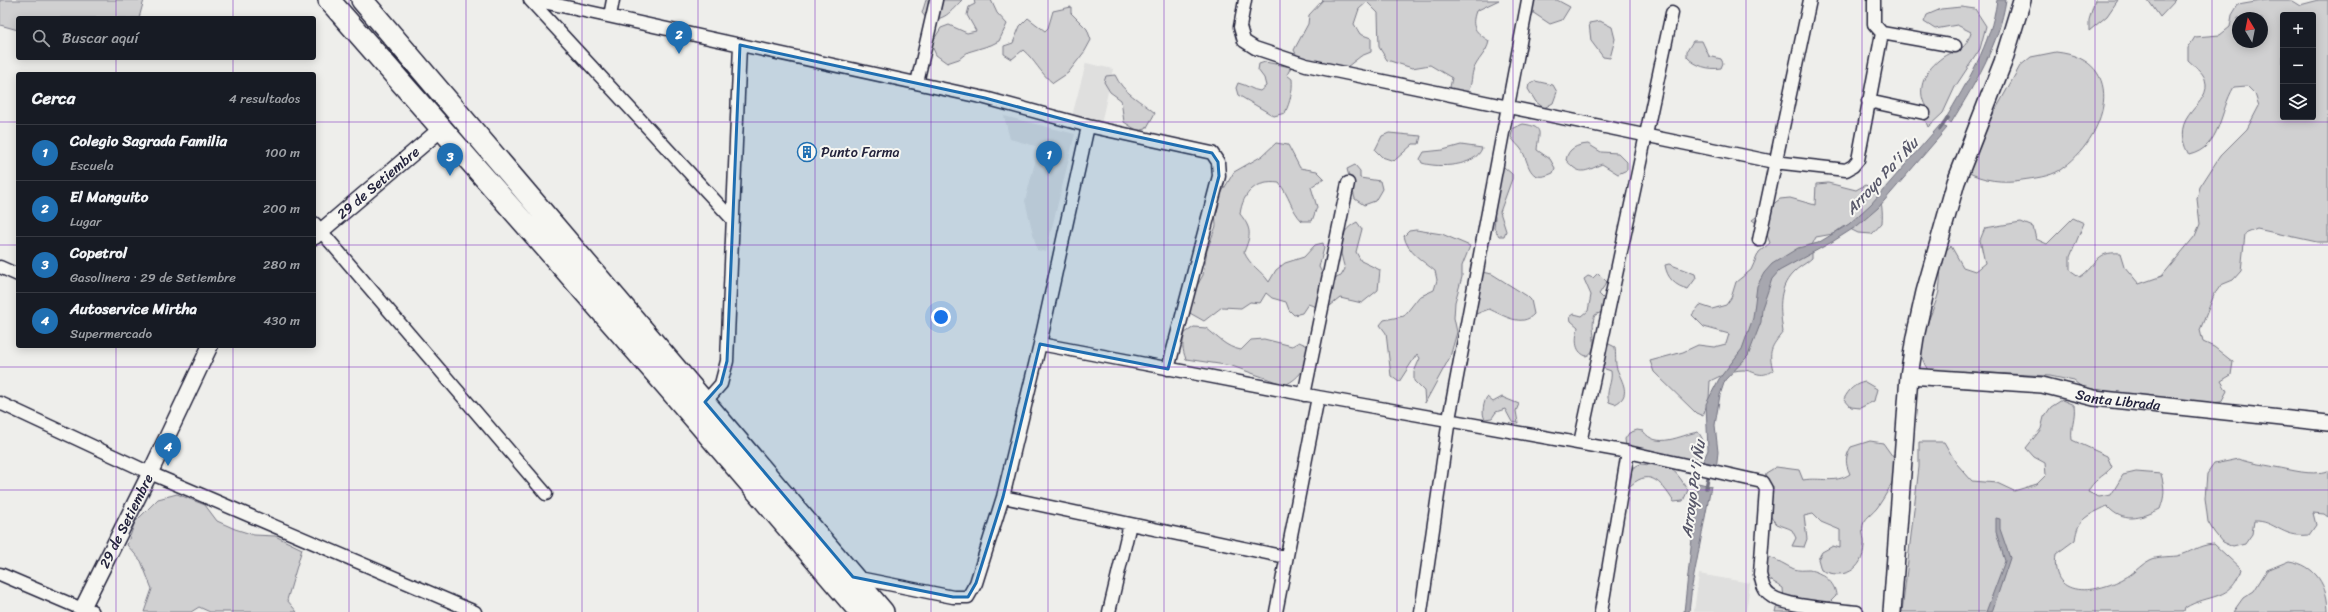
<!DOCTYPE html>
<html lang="es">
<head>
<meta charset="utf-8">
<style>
  body { margin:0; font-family:Sriracha,sans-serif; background:#20242c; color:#f1f3f6 }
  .controls { position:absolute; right:12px; top:12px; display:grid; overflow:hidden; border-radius:4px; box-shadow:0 2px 10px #0003 }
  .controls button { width:36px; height:36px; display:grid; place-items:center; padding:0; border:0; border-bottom:1px solid #363941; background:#171b24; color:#f1f3f6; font:20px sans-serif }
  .compass { position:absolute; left:2232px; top:12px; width:36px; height:36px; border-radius:50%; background:#171b24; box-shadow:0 2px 10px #0003; rotate:350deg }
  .you { position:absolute; left:941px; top:317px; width:14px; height:14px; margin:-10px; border:3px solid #fff; border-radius:50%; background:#1a73e8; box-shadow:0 0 0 6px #1a73e833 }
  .badge { display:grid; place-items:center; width:26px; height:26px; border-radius:50%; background:#1f6fb2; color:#fff; font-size:13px; font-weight:700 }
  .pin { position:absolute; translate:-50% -33px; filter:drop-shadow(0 1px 2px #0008) }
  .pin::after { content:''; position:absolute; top:21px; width:14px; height:12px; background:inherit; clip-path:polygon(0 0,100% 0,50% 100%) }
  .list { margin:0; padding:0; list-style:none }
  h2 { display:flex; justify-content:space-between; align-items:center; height:52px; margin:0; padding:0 16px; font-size:17px }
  h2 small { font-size:13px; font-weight:400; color:#9ea1a6 }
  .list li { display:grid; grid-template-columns:26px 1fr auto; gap:12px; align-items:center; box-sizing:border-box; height:56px; padding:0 16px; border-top:1px solid #363941 }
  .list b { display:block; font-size:15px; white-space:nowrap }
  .list p { margin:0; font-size:13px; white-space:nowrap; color:#9ea1a6 }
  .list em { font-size:13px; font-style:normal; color:#9ea1a6 }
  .icon { flex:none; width:22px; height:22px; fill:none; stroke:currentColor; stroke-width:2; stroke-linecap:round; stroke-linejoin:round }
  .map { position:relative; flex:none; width:2328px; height:612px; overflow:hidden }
  .search { position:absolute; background:#171b24; box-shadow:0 2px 10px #0003; left:16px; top:16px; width:300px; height:44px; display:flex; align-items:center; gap:10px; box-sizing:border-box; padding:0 14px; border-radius:4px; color:#9ea1a6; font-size:15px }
  .panel { position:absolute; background:#171b24; box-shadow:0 2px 10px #0003; left:16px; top:72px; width:300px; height:276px; border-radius:4px }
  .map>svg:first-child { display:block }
</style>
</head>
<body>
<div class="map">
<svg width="2328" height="612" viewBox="0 0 2328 612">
  <rect width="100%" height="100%" fill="#eeeeeb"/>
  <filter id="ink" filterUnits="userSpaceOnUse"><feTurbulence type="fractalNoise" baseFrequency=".025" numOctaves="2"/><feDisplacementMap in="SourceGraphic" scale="8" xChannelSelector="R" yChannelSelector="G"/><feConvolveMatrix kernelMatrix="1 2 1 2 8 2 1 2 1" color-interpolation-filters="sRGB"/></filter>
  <g filter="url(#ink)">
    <path fill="#dfdfde" d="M1086,63L1113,69L1101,124L1072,116Z
      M1004,116L1075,134L1046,252L1037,250L1025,201L1039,147L1010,139Z
      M1699,574L1750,583L1746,612H1694Z"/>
    <path fill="#d0d0d1" stroke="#797986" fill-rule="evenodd" d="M0,0H144L139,18H18V30L0,25Z
      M926,0H962C950,12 945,21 927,19L922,13Z
      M974,0H991L997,13L1007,24L999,41L991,45L968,52L959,59L947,63L936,55L931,44L941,28L949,25L967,33L976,31L967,15L969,7L975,4Z
      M1323,0H1499L1476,11C1470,28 1476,32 1489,41C1487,53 1477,59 1473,71C1471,78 1472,87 1467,92C1465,94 1460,95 1458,96L1450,87L1452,78L1430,65L1412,68L1387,60L1379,47L1378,13L1367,2L1359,9L1354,24L1360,34L1371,38V52L1361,56L1343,70L1298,58L1294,50L1308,24L1309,15Z
      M1531,0H1557L1570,7L1562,20L1550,24L1532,12L1528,4Z
      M2095,0H2118L2107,16L2089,31V20Z
      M2148,0H2176L2160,17Z
      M2267,0H2292L2300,5L2319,0H2328V242H2317L2257,229L2245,234L2241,271L2233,280L2221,285L2214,295L2200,330L2203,342L2214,347L2233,362L2231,375L2221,381L2227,391L2221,402L2198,404L2148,402L2083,388L2074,381L2050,376L1928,370C1910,344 1933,318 1939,291C1941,279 1940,266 1941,254L1951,246L1963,267L1975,271L1985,263L1980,240L1985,228L2021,222L2033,227L2036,239L2047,244L2073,218L2084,223L2070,257V270L2080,277C2098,265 2094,251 2120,253L2124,266L2139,284L2162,276L2195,236L2200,224L2197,199L2200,187L2220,156L2247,129L2259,106L2255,94L2247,86L2234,87C2219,111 2222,147 2189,155C2165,113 2214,107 2205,79C2203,72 2193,65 2188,60V48L2195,37L2220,35L2230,27L2232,15L2238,5ZM2283,15H2313V117H2283ZM2238,18H2262V42H2238Z
      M1071,7V13L1087,29L1091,40L1085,51L1068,73L1053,83C1040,73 1035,60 1023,50L1012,59L1004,54V46L1013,43L1020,26L1028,18L1045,31L1048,28L1053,11Z
      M1961,7L1975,9L1986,26L1980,49L1955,87L1943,113L1928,127L1924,117L1926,107C1915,88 1926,69 1943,57C1958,47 1964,54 1971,32L1957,25L1935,29L1924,22L1927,15L1941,9Z
      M1600,21L1612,27L1615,39L1610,58L1603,57L1591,41L1589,23Z
      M1693,41H1702L1709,56L1721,59L1723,63L1721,68C1709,70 1695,66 1687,57V51Z
      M2056,52C2131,60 2106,139 2060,170C2049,177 2035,178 2022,180C2004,183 1982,181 1966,171L1983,129L1990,120L2020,66L2031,57Z
      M1265,62L1291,67L1287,75L1292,79C1293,91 1290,102 1285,113L1274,116L1238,95L1236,88L1238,83C1247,85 1252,90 1260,91L1266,86L1264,78L1258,70L1259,64Z
      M1115,75C1123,93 1141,101 1155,113L1146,129L1138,131L1124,122L1121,100L1110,92L1104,82L1106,76Z
      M1535,81L1553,85L1557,92L1553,103L1544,108L1536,102L1528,89L1529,84Z
      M1523,124C1546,127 1538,134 1537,150L1550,159L1555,168L1553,173C1527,185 1530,162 1521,149C1518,145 1514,142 1511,137L1513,128Z
      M1389,133L1421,136L1419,144H1413L1394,161L1382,157L1375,150L1382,136Z
      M1276,143L1288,145L1300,168L1317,171L1324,178L1311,187L1317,207L1312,221H1302C1291,210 1289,195 1279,183C1256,180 1243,192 1240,214C1252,229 1251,235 1244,252C1250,266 1261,270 1269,282L1276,270L1285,263L1304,257L1315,245L1323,243L1324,248L1319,267C1326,280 1326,282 1341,276L1345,269C1339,249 1336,233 1357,222L1362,229L1356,252L1361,261L1380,270L1378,290L1362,303L1340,298L1325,310L1308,304L1302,313L1294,315L1289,310L1286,302L1272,298L1266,293L1260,303L1250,302L1241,308L1222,307L1204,321L1188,312L1192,295L1203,275L1207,250L1216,226L1215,209L1222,192L1234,172L1262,156Z
      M1588,144L1601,152L1618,153L1627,162V170L1618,174L1602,164C1584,172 1580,176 1566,160C1568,148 1577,145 1588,144Z
      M1461,145L1482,148C1476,167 1438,168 1422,163L1420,159L1424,152L1443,150Z
      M1355,165L1360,171V178L1380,181L1382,189L1375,201L1364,205L1355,199L1347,169Z
      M1504,167L1512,174V179L1500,212L1506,231L1504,236H1499L1494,228L1495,218L1493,208L1500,170Z
      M1828,183L1856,190L1865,185L1876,189C1882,200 1883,211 1882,223L1872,234L1858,233L1844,226L1833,234L1816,237L1812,245V258C1806,264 1798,267 1793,273C1777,289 1780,311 1783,332C1771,347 1768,351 1773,370C1760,380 1754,370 1743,370C1732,370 1720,376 1710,381L1709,398L1703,416L1696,413L1654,372L1650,361L1683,352L1698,345L1714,347L1726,344L1729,334L1704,327L1692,315L1700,305L1712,309L1726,305L1731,298L1736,282L1751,270L1759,252L1770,243L1765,230L1752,220L1780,199L1790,198L1815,205L1816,184Z
      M1416,230L1442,234L1470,246L1462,266V277L1455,302L1454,318L1457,332L1450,357L1425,403L1424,391L1414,381V372L1420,358L1417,354L1399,382L1391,376L1386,333L1380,325L1384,320L1404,316L1419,297L1434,290L1437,280L1435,271C1423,261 1407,252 1404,236L1409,231Z
      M1669,264L1695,274L1696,278L1688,289C1675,286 1667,278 1665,265Z
      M1481,272L1492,274L1527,296L1531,300L1534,314C1522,328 1503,315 1489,309L1476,314L1471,312Z
      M1598,273L1607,282L1599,294L1606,301L1602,312L1595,315C1589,326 1601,351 1586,356C1573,351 1576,337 1578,327L1571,321L1570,317L1574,314L1582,316L1588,311L1591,295L1584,279L1588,276L1593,278Z
      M1194,327L1206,328C1218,337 1225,347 1241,350L1251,340L1264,339L1292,346L1299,342L1308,346C1311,363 1300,378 1285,385L1232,366L1186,359C1182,349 1182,344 1185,333Z
      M1609,344L1615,347C1616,354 1615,364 1617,369C1622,382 1632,396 1615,404L1609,402C1605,391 1613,382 1611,371L1597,366L1601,345Z
      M1865,382L1877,389L1874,401L1860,408L1851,407L1844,399C1849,389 1855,384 1865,382Z
      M1487,397L1493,402L1502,397L1519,404L1516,411L1518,423L1512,422L1505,409L1496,412L1492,418L1485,419C1481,414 1484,401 1487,397Z
      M2062,400L2074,405C2076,418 2070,427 2072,440L2107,456L2112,467C2103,477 2093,480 2088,492L2099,497L2111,495L2123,475L2136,472L2161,474C2165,488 2165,496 2160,509C2140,519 2123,524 2107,506C2088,516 2078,517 2075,540L2056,554C2049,604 2103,592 2130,575C2137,570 2142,564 2150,560C2158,556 2168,557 2177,556C2191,553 2197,545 2214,544L2241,569C2232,602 2209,593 2185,608L2184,612H1902L1919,467V442H1944L1956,463L1972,481L1997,483L2014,491L2037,484L2046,475L2045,463L2034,457L2026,448L2041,429L2044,417L2051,407Z
      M1637,430L1643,431C1657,450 1680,435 1698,432C1707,443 1706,455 1692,460L1626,447L1625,439L1629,433Z
      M1870,441L1883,443L1898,464C1895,480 1886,495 1877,508C1873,513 1867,517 1864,522C1860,532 1865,536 1864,546C1863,571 1843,580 1821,570L1818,559L1822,552L1833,546L1840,548V530L1821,522L1813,514L1804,516L1807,539L1804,547L1792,546L1796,538L1792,530C1787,527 1781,526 1777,524C1764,514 1762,487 1766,473L1776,467L1799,470L1803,480C1820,477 1835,484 1850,474C1845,463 1845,457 1851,447Z
      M2239,459C2251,464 2262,464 2275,467C2293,470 2310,476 2328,471V517L2324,514L2313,513L2316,525L2309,535C2281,538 2275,520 2254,521L2252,534L2245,544L2233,547L2222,542L2214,532L2208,522L2205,498L2207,474L2214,464Z
      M1641,464C1649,466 1656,463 1663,465C1675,468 1682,481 1688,490L1683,501L1674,502C1660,480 1648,467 1627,489C1628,476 1628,468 1641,464Z
      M177,494L205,505L217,521L235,529L254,535L275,536L302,549L287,600L297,612H210L199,607L191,612H144L152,589L141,561L127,545L135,522L158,499Z
      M1769,557C1778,560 1785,565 1794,569C1800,571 1803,570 1809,570C1822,572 1836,583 1836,596L1830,602H1811L1804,612H1775L1776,608L1784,602L1783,588C1771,580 1756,574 1754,559Z
      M2289,561C2316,565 2328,586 2328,612H2233L2243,598L2254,591L2267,570Z"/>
    <path fill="#a7a7af" stroke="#727281" d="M1997,0H2006C1999,45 1974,85 1951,123L1945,120C1967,82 1991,45 1997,0Z
      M1940,125L1947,128L1878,208L1857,226L1832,242L1779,271L1772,279L1762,308L1761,322L1748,356L1725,380L1720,395L1715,425L1718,452L1716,470L1701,466L1708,450L1706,404L1719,379L1742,349L1753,318L1757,286L1764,273L1772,264L1798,248L1818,243L1849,224L1871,204Z
      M1698,483L1711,486L1692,586L1689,612H1684Z
      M1996,518L2000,519V529L2010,558L1992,612H1986L2005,561L1996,532Z"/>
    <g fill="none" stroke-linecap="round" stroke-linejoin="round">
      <path stroke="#727281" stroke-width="3.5" d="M1940,129L1948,118
        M1706,488L1709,473"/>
      <defs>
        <path id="minor" d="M530,0L732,219
          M534,0L985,98L1088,126L1040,344L1003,497L976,583L968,597H953L854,577
          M1245,0L1240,27L1244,41L1255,48L1306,65L1774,162L1846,170L1853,166L1858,160L1882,33
          M1874,0V24L1882,33L1955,46
          M610,16L613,0
          M917,83L936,0
          M1868,101L1924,113
          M1088,126L1212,153L1218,162L1219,176L1168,369
          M314,223L546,494
          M1759,240L1810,0
          M0,267L18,275
          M1040,344L1318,397L1628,452L1762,482L1766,489L1760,574C1762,582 1763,591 1771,596C1787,607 1836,609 1857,612
          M1304,395L1348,183
          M705,402L721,384L727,361L740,45
          M0,403L150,473L475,612
          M1580,443L1672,13
          M1003,497L1286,557
          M0,574L82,609
          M1109,612L1130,524
          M1276,612L1318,397
          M1421,612L1449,419L1528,0
          M1601,612L1628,452"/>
        <g id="tertiary">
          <path id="s1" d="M314,237L441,129"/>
          <path id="s2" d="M1909,376L2042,385L2094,398L2328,423"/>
          <path id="s3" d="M91,612L82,609L150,473L210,346"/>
        </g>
        <path id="secondary" d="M1892,612L1909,376L1915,337L1925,292L1956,182L2003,62L2022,0"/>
        <path id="trunk" d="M329,0L666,385L860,612
          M362,0L883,612"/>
      </defs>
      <use href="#minor" stroke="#22223b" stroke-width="15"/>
      <use href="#tertiary" stroke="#22223b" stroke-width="18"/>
      <use href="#secondary" stroke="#22223b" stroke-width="20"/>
      <use href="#trunk" stroke="#22223b" stroke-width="24"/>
      <use href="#minor" stroke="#f6f6f2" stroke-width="12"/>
      <use href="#tertiary" stroke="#f6f6f2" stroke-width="15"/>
      <use href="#secondary" stroke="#f6f6f2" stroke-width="17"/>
      <use href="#trunk" stroke="#f6f6f2" stroke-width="21"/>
    </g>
  </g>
  <path fill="#1f6fb2" fill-opacity="0.2" stroke="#1f6fb2" stroke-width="3" stroke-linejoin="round" d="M740,45L985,98L1088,126L1212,153L1218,162L1219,176L1168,369L1040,344L1003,497L976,583L968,597H953L853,577L705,402L721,384L727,361Z"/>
  <path fill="none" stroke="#7b2cbf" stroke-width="1" stroke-opacity="0.55" d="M116,0V18M233,0V18M349,0V612M466,0V612M582,0V612M698,0V612M815,0V612M931,0V612M1048,0V612M1164,0V612M1280,0V612M1397,0V612M1513,0V612M1630,0V612M1746,0V612M1862,0V612M1979,0V612M2095,0V612M2212,0V612M116,58V74M233,58V74M0,122H18M314,122H2328M0,245H18M314,245H2328M116,346V612M233,346V612M0,367H2328M0,490H2328"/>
  <defs>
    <symbol id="building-ring" viewBox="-11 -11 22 22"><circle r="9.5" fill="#f6f6f2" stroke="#1f6fb2" stroke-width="1.5"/><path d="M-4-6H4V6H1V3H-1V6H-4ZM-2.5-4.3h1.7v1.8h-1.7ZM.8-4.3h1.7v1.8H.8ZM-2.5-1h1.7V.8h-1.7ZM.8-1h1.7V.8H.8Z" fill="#1f6fb2"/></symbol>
  </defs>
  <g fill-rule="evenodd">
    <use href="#building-ring" x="796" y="141" width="22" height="22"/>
  </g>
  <g text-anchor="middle" stroke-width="4" stroke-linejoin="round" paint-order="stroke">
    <g font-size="14" fill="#22223b" stroke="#f6f6f2" text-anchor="start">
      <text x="821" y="157">Punto Farma</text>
    </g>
    <g font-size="14" fill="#22223b" stroke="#f6f6f2">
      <text dy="5" stroke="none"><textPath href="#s1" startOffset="84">29 de Setiembre</textPath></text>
      <text dy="5" stroke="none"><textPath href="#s2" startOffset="211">Santa Librada</textPath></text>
      <text dy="5" stroke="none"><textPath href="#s3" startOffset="108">29 de Setiembre</textPath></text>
    </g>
    <g font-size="15" font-style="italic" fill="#575769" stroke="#f6f6f2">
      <text transform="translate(1882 176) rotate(-47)" y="5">Arroyo Pa'i Ñu</text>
      <text transform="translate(1693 489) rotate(-82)" y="5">Arroyo Pa'i Ñu</text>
    </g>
  </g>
</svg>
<div class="controls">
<button>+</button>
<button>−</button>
<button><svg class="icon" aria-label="layers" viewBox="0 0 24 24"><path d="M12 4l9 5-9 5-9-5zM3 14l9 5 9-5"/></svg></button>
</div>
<svg class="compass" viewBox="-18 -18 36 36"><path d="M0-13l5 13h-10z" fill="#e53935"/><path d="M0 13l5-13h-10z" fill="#9ea1a6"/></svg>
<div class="you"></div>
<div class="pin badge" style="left:1049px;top:174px">1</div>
<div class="pin badge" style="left:679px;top:54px">2</div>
<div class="pin badge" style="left:450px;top:176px">3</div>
<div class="pin badge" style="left:168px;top:466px">4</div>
<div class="search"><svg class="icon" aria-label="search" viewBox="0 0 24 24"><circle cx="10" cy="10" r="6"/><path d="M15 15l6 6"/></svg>Buscar aquí</div>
<section class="panel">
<h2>Cerca<small>4 resultados</small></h2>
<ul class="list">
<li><span class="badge">1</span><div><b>Colegio Sagrada Familia</b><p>Escuela</p></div><em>100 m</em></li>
<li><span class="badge">2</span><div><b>El Manguito</b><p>Lugar</p></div><em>200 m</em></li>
<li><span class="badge">3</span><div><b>Copetrol</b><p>Gasolinera · 29 de Setiembre</p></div><em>280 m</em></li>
<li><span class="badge">4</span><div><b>Autoservice Mirtha</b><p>Supermercado</p></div><em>430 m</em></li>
</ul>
</section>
</div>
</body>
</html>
